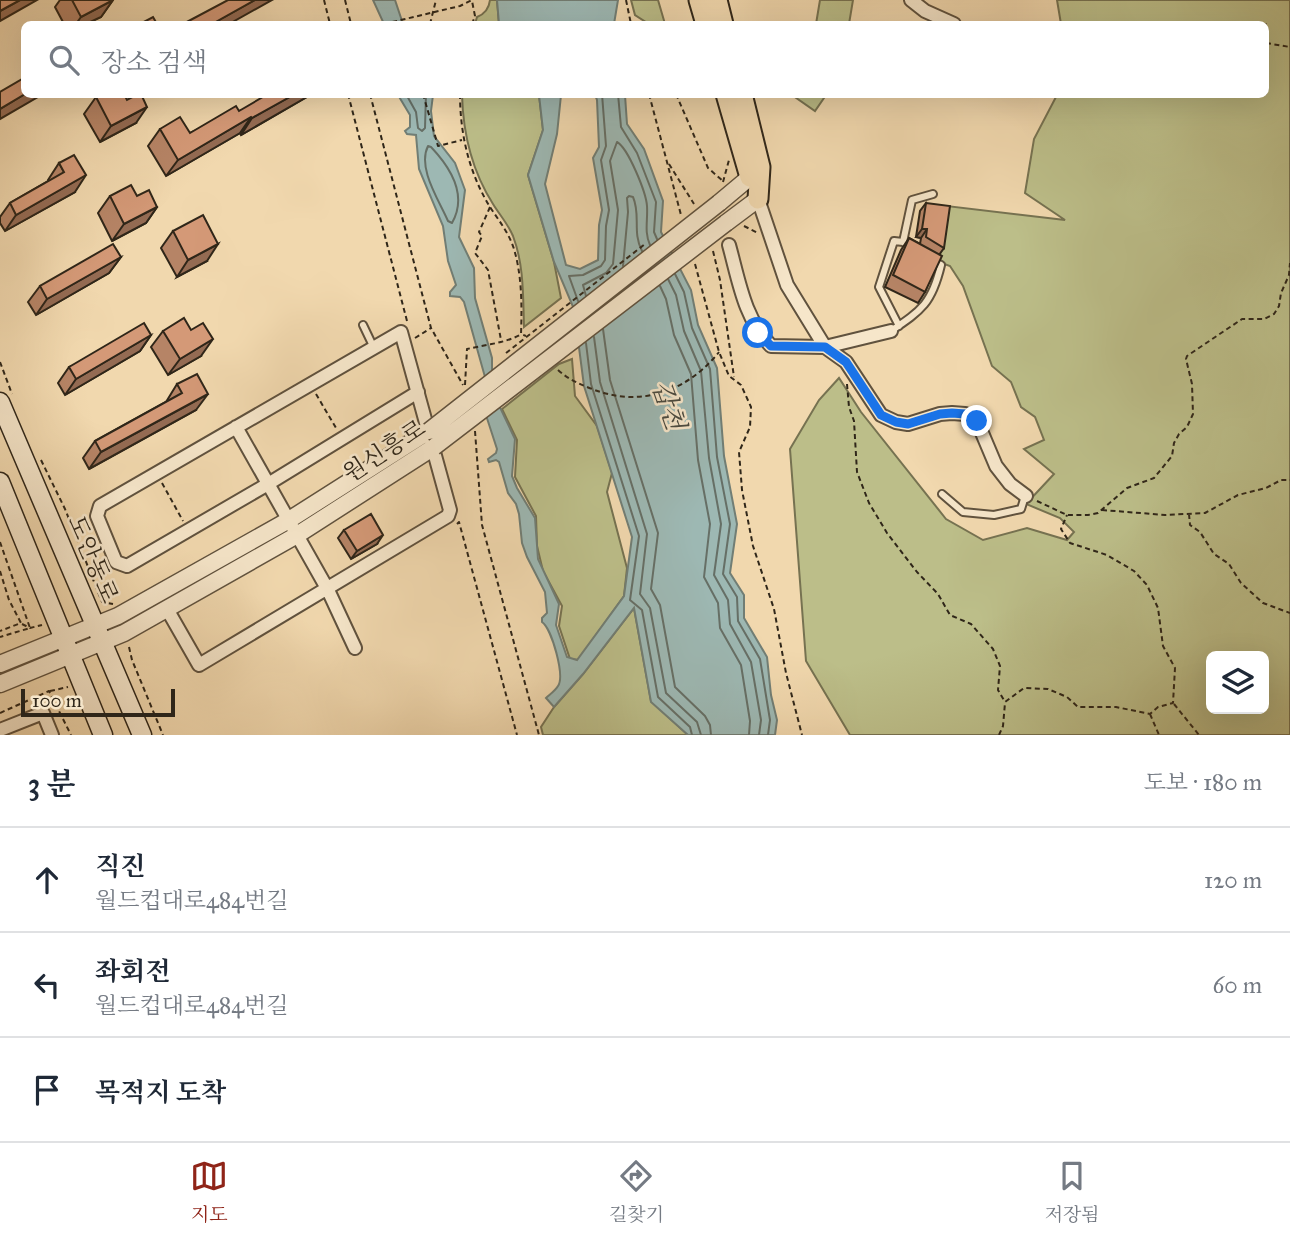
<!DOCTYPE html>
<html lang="ko">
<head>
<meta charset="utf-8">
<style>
  body { margin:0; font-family:"IM FELL Great Primer","Noto Serif KR",serif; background:#f6f6f7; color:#1f2937 }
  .controls { position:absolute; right:21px; bottom:21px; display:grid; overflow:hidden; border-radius:10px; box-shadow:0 7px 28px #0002 }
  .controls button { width:63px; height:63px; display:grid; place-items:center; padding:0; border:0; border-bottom:2px solid #e0e1e3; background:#fff; color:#1f2937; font:35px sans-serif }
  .scale { position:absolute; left:21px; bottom:18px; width:154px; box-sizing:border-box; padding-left:7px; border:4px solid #2f2619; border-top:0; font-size:19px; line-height:24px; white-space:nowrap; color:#2f2619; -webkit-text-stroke:5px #f6e6ca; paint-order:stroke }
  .stop { position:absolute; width:21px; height:21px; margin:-16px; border:5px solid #1a73e8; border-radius:50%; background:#fff }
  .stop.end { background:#1a73e8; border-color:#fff; box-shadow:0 2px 7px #0008 }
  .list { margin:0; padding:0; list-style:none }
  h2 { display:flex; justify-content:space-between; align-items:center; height:91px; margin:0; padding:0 28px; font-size:30px }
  h2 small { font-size:23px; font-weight:400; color:#747a83 }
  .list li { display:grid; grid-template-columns:46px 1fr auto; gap:21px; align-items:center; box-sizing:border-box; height:105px; padding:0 28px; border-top:2px solid #e0e1e3 }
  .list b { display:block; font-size:26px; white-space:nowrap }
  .list p { margin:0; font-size:23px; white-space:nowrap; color:#747a83 }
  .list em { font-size:23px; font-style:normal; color:#747a83 }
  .icon { flex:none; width:38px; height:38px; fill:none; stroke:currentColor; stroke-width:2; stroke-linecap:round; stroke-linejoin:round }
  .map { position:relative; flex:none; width:1290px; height:735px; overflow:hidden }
  .search { position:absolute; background:#fff; box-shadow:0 7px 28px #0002; left:21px; right:21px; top:21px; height:77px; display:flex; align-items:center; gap:18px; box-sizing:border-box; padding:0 24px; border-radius:10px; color:#747a83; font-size:26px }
  .sheet { height:406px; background:#fff }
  nav { display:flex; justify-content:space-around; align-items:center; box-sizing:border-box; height:98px; border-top:2px solid #e0e1e3; background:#fff; font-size:19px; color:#747a83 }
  nav a { display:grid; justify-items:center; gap:4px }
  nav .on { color:#8f2418 }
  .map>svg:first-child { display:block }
</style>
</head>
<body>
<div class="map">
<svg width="1290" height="735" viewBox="0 0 1290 735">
  <rect width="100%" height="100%" fill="#f1d8ae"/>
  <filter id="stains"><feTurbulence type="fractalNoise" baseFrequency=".00286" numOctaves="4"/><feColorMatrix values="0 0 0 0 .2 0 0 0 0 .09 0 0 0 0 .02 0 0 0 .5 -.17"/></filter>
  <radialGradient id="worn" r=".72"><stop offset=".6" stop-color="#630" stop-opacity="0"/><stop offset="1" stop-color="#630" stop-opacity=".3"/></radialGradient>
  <path fill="#bcbe89" stroke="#767251" stroke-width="2" fill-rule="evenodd" d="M490,0H497L499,24H475L477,17C485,14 489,9 490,0Z
    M631,0H658L665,24H649L635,15Z
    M820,0H853L849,24H816Z
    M1057,0H1290V735H850L806,661L790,449L819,400L839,378L861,412L946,519L983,540L1027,528L1067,540L1074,532L1060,518L1026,504L1054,474L1024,449L1044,440L1035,417L1021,407L1011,382L992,366L963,286L950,266L939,262L947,206L1065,220L1025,193L1034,139L1057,95L1266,94V24H1061ZM1211,656H1264V709H1211Z
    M462,95H539L543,130L528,175L554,262L561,298L524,327C523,296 524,265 513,236C508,224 499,214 493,204C472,171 463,132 462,95Z
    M792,95H826L815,111Z
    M572,359L575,396L597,426L612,473L607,492L627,568L624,596L578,660L570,659L559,626L562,606L543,571L537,546L536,516L515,477L517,440L502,409L559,364Z
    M634,608L651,701L688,735H543L541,727L554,707L583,674Z"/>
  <path fill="#9db8b3" stroke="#717e75" stroke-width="2" d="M373,0H395L403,24H384Z
    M497,0H618L614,24H499Z
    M398,95H433L431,111L434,136L455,163L465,190L459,237L474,268L475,298L492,358V380L495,397L515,439L512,476L517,488L535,518L538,559L559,604L556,625L567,657L577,660L624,596L632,537L584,386L574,309L554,262L528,175L543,130L539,95H561L557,134L545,184L566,265L580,269L598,260L599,225L602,210L593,158L599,147L597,100L595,95H625L627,124L644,149L663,201L661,232L691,290L698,325L717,368L724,456L737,524L730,573L744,595V618L767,657L771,695L777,720L775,735H688L651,702L634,608L583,674L554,707L546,698C549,695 555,691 558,686C565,676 552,629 542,622V618L547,613L545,592L527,557L522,543L519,514L516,504L508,493L499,462L496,460L489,462L488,459L496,453L497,449L483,406L485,377L464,302L460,297L450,296V292L456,285L448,261L443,226L419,169L416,135L407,134L405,131L410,127V115Z"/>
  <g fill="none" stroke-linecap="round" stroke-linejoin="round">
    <path stroke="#666f66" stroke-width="2" d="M406,94L416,112L418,128L422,131L425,128L426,94
      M618,94L621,127L637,153L656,202L654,232L657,239
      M428,146L431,147C450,167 468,195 452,223L448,221C439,200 417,168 428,146Z
      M623,266L628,212L627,198L629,196L633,197C641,215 632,232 642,251
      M675,274L684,292L692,328L710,369L717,457L730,524L723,574L737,597L738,621L760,659L770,720L768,735
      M668,279L676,295L684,331L701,371L709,458L721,524L714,575L728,600L730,624L751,662L761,720L759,735
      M660,286L666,299L674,335L691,374L698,460L710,524L704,577L718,603L720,628L741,665L750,721L749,735
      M586,296L583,285L606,273L613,264L618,210L610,161L617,142C628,148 646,192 647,206C648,220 644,232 650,245
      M578,301L569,276L583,275L601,266L605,260L606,226L609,210L601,160L606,146L602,94
      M603,329L610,380L658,533L651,589L660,605L675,687L705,716L710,725L711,735
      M594,337L600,382L647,534L640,594L650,608L666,693L697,722L701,735
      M586,343L591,384L639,536L630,600L642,610L658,697L690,727L692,735"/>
    <defs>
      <path id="service" d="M912,248L903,242L912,200L933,194
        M363,325L374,348
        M899,326L879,287L894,241L903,242
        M891,331C922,310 932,303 941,265L933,261
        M942,494L963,512L994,515L1021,509L1025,496"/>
      <path id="minor" d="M911,0L925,11L954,24
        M756,193L787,285L825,347L891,331
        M729,245C739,281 744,318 771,346L825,347L846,362L881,415L896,422L908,424L940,414L952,413L965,414L977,421L996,466L1010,484L1026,496
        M236,427L328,590L355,648
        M167,609L199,665L448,516L450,510L401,332L100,506L97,516L116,562L127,566L268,484L418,392
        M0,730L43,713L52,735"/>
      <path id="tertiary" d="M719,203L750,177
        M726,223L758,199
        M0,664L118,616L289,520L429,431
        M0,684L124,633L297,535L434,447"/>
      <path id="secondary" d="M0,402L142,735
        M0,482L103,735"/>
      <path id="primary" d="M699,0L706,24
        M717,0L723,24
        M726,94L750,177
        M742,94L760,167L758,199"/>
    </defs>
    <use href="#service" stroke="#60523e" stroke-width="10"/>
    <use href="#minor" stroke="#60523e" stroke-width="16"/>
    <use href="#tertiary" stroke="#60523e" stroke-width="19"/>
    <use href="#secondary" stroke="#2f2619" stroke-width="21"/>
    <use href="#primary" stroke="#2f2619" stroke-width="23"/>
    <path stroke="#2f2619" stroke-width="2" stroke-dasharray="5 3.5" stroke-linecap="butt" d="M324,0L330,24
      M345,0L351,24
      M626,0L631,24
      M384,24L460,6L472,0
      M430,24L436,0
      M472,24L475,16L472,1
      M1266,43L1290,47
      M348,94L407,321
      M370,94L431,328L463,385
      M423,94L438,146L462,140
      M460,94C460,134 469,173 490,207C499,221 509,233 514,249C522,276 522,306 521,334L526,336
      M649,94L681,215
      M676,94L708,168L723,181
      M669,164L694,204
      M723,182L729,160
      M490,207L479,232L482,236L475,253L488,270L501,340
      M744,226L758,233
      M713,251L720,280L734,377
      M695,264L719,352L729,376L741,385L751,407L750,427L739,452L742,490L753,546L774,609L786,673L802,735
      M415,338L431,328
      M0,362L12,394
      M558,370C568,379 579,384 592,389C640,408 687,392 719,352
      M847,384L849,407L854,421L857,472L869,503L887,533L917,572L938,594L950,615L971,624L993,649L1000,666L998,690L1005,702L1024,688L1048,689L1067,697L1078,707H1116L1150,714L1158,707L1173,703L1175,668L1163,646L1158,608L1147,585L1134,571L1107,555L1070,543L1061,529L1067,515
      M465,385L467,349C484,345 505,343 520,335
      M316,394L336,428
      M475,431L482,525L539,735
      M41,460L65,509L102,602L113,604
      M162,483L183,521
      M1037,501L1067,515H1088L1098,513L1127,488L1154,478L1172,456L1174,443L1179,434L1187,427L1193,414L1192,384L1186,359L1187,356L1242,319H1264L1274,314L1279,306L1281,293L1289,275L1290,263
      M1102,510L1165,515L1205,513L1238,495L1266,488L1281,480H1290
      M1189,514L1190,525L1200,532L1214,554L1229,564L1241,583L1263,603L1290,613
      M457,524L459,522L517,735
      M0,542L30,628L0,637
      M0,571L9,600L21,623L0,631
      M22,624L30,628L42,625
      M129,647L132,660L163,735
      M50,691L68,687
      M1174,704L1199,735
      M0,713L49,691L71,735
      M1150,714L1159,735
      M999,735L1003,726L1005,703"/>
    <use href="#service" stroke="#f6e6ca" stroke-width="6"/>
    <use href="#minor" stroke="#f6e6ca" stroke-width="12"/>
    <use href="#tertiary" stroke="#f6e6ca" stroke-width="16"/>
    <use href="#secondary" stroke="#f6e6ca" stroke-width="18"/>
    <use href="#primary" stroke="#f1d8ae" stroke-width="19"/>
    <defs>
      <path id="tertiary-bridge" d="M429,431L719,203
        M434,447L726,223"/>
    </defs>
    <use href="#tertiary-bridge" stroke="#60523e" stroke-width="19" stroke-linecap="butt"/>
    <path stroke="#2f2619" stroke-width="2" stroke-dasharray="5 3.5" stroke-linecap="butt" d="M506,353L645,244"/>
    <use href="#tertiary-bridge" stroke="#f6e6ca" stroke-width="16"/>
  </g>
  <path fill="#b68466" stroke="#2f2619" stroke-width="2" d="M60,0H113L101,17L86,24H64L55,7Z
    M312,94L241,135L240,133L166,176L148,146L160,129L190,133L239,111Z
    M96,97L136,123L100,142L84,114Z
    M59,163L75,192L5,231L0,223V217L10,203L48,181V180Z
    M110,196H137L157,207L146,223L112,241L98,213Z
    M926,203L944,248L939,255L925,292L918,303L885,287L901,250L909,238L920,244L921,238L916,237L920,211Z
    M173,231L207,261L177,277L161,248Z
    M121,257L109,273L36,315L28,302L40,286Z
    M163,331L201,356L168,375L151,347Z
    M151,335L140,351L65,395L58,383L69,367Z
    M177,384L196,410L89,469L83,458L95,441L166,402Z
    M344,530L377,544L351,559L338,538Z"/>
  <path fill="#946b53" stroke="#2f2619" stroke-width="2" d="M20,0H37L0,21V11Z
    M113,0L101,17L86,24H76L81,17Z
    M255,0H272L229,24H212Z
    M25,94H43L0,119V109Z
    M295,94H312L241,135L252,118Z
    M147,107L136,123L100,142L111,126Z
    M251,117L240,133L166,176L178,160Z
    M86,175L75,192L5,231L16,215Z
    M157,207L146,223L112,241L124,224Z
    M922,229H927L921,238L916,237Z
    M218,244L207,261L177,277L188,260Z
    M121,257L109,273L36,315L47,299Z
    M151,335L140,351L65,395L76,379Z
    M213,339L201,356L168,375L180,359Z
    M208,394L196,410L89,469L101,452Z
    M383,535L377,544L351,559L357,551Z"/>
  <path fill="#d49977" stroke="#2f2619" stroke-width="2" d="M0,0H20L0,11Z
    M72,0H113L81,17Z
    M228,0H255L212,24H183Z
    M153,17L157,24H140Z
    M24,78L25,94L0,109V92Z
    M101,94H124L127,100L138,94H141L147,107L111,126L96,97Z
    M268,94H295L252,118L251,117L178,160L160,129L180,117L190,133L236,106L239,111Z
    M74,155L86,175L16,215L10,203L64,172L59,163Z
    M131,185L137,196L149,190L157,207L124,224L110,196Z
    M926,203L950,206L944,248L926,237L927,229H922Z
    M203,215L218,244L188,260L173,231Z
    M909,238L942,256L925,292L893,275Z
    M113,244L121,257L47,299L40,286Z
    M184,318L191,330L203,323L213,339L180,359L163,331Z
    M144,323L151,335L76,379L69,367Z
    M197,374L208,394L101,452L95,441L182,393L177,384Z
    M371,514L383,535L357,551L344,530Z"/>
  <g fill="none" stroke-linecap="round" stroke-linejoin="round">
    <path stroke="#1a73e8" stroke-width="9" d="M758,333L771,346L825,347L846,362L881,415L896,422L908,424L940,414L952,413L965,414L977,421"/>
  </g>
  <g text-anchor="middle" stroke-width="5" stroke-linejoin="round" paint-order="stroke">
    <g font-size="24" fill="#2f2619" stroke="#f6e6ca">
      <text transform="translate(384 451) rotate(-33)" y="8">원신흥로</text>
      <text transform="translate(93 559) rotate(67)" y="8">도안동로</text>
    </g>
    <g font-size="26" font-style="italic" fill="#4a4a40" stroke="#f6e6ca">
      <text transform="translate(669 405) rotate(71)" y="9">갑천</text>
    </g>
  </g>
  <rect width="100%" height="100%" filter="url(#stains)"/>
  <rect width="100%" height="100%" fill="url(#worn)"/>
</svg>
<div class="controls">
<button><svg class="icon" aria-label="layers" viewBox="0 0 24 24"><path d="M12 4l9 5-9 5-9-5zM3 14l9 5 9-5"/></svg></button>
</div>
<div class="scale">100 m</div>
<div class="stop" style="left:758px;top:333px"></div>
<div class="stop end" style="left:977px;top:421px"></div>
<div class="search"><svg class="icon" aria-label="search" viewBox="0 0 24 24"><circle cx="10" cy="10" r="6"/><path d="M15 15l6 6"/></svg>장소 검색</div>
</div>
<section class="sheet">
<h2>3 분<small>도보 · 180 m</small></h2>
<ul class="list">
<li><svg class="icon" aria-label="ahead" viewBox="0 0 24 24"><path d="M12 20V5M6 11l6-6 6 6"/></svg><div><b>직진</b><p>월드컵대로484번길</p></div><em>120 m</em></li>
<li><svg class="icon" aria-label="left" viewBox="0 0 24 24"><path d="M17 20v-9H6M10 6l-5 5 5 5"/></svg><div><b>좌회전</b><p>월드컵대로484번길</p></div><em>60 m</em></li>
<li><svg class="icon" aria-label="arrive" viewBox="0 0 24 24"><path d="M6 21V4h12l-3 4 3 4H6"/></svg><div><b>목적지 도착</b></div></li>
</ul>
</section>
<nav>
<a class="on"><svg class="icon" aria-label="map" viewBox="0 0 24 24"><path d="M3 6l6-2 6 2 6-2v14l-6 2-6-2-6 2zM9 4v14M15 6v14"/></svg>지도</a>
<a><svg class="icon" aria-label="directions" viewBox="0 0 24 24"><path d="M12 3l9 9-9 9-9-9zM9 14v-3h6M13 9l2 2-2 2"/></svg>길찾기</a>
<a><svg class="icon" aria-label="saved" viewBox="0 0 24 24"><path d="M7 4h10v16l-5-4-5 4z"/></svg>저장됨</a>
</nav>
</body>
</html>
